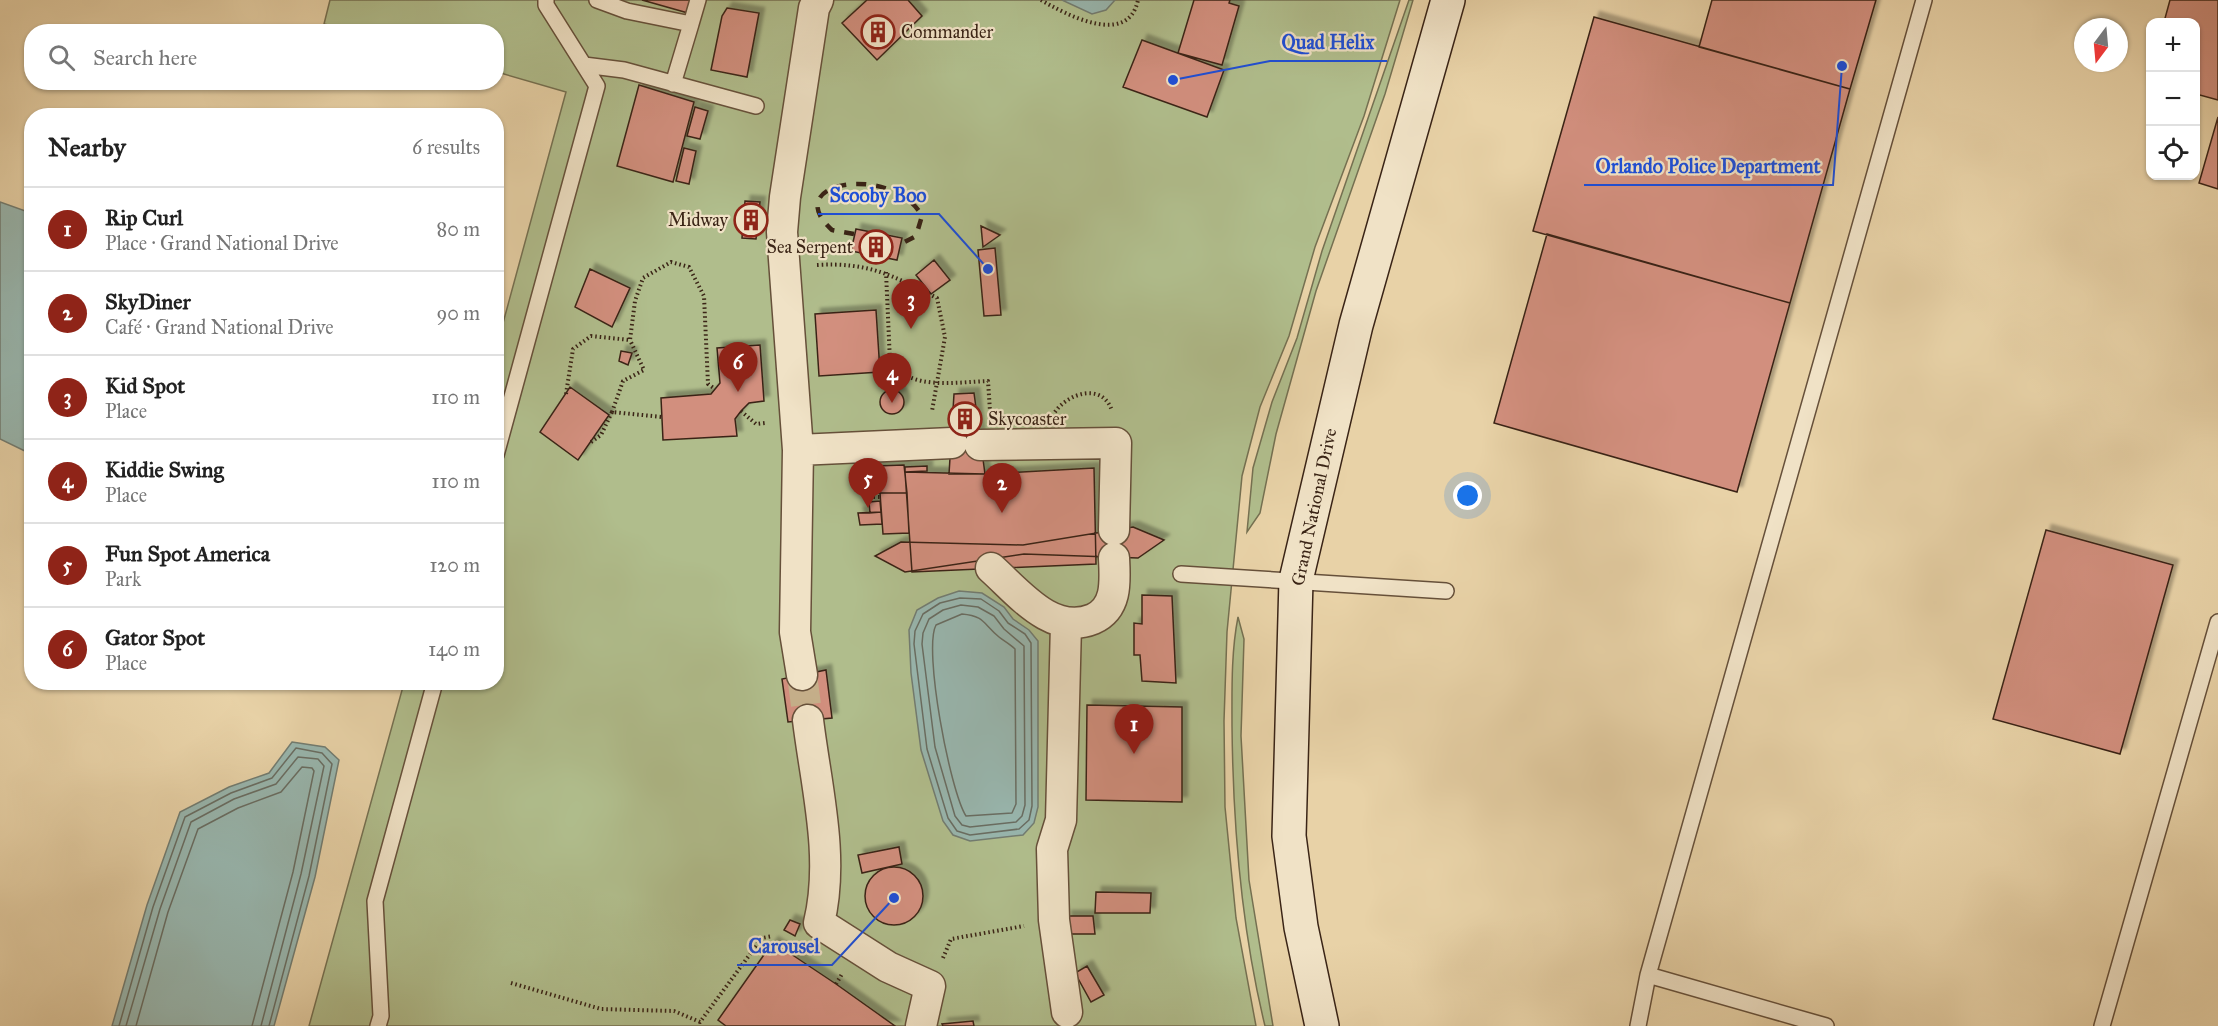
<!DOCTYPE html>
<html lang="en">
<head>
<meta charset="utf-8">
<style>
  body { margin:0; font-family:"IM FELL Great Primer",serif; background:#f2f2f2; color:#222 }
  .controls { position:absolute; right:18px; top:18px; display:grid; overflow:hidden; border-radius:12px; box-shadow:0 2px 4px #0004 }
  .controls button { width:54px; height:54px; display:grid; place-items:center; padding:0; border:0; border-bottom:2px solid #e0e0e0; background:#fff; color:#222; font:30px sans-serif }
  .compass { position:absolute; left:2074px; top:18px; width:54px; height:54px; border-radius:50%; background:#fff; box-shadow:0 2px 4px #0004; rotate:196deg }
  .you { position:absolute; left:1468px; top:496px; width:21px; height:21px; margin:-15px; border:4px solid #fff; border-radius:50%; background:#1a73e8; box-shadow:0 0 0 9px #1a73e833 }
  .badge { display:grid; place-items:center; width:39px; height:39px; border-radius:50%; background:#8f2418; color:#fff; font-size:20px; font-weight:700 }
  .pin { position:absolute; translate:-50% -50px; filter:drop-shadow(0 2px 3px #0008) }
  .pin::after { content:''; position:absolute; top:32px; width:21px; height:18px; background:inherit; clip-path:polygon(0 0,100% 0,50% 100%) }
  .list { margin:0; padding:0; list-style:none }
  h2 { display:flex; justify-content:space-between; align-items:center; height:78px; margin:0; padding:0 24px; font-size:26px }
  h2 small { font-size:20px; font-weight:400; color:#767676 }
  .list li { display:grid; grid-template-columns:39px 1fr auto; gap:18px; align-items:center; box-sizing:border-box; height:84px; padding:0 24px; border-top:2px solid #e0e0e0 }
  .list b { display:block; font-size:22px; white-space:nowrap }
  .list p { margin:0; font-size:20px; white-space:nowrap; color:#767676 }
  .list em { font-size:20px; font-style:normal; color:#767676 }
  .icon { flex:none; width:33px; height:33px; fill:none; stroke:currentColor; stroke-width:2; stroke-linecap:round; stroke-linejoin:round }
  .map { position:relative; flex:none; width:2218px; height:1026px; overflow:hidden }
  .search { position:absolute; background:#fff; box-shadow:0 2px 4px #0004; left:24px; top:24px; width:480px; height:66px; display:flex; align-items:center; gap:15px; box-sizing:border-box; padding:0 21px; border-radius:24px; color:#767676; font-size:22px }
  .panel { position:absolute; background:#fff; box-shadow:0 2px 4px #0004; left:24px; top:108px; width:480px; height:582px; border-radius:24px }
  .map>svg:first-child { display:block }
</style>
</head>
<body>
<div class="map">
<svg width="2218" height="1026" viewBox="0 0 2218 1026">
  <defs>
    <filter id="shadow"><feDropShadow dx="5.5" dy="-5.5" stdDeviation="1.5" flood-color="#0004"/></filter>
  </defs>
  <rect width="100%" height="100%" fill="#e8d2a7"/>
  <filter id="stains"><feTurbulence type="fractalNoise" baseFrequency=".00333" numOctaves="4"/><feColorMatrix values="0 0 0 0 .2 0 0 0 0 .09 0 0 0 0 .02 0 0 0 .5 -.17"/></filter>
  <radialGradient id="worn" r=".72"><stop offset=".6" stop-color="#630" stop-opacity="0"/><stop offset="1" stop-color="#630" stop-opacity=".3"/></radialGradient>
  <path fill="#b0bd8c" stroke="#757051" stroke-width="1.5" d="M330,0H1400L1364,116L1315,247L1289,336L1260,407L1242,476L1227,632L1224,721L1225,807L1236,918L1256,1026H309L404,683L496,682L497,345L566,92L497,72L496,32L352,31L324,24Z
    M1409,0H1413L1385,94L1316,291L1276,434L1260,513L1247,532L1253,468L1272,402L1297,338L1322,251Z
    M1238,617L1244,639L1241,736L1249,880L1273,1026H1265C1241,928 1233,827 1232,726C1232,690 1231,653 1238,617Z"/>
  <path fill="#98b6ae" stroke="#727c71" stroke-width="1.5" d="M1062,0H1115L1106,10L1092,14Z
    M0,202L31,213V454L0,439Z
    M959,591L982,593L1004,607L1013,619L1029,630L1038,641V807L1034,823L1023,835L970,841L953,835L943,821L921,750L911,673L909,630L917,610L938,598Z
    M292,742L325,747L339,760L315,877L274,1026H112L147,905L180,812L229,787L269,773Z"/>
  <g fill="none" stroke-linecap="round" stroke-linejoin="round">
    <path stroke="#696d62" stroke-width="1.5" d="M960,598L981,599L999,611L1008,623L1025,634L1031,643L1032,806L1029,820L1019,829L970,835L957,831L948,818L927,749L914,644L915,631L923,614L940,603Z
      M961,605L978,607L994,616L1004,629L1024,646L1025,805L1022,816L1016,822L970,827L962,825L955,816L935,747L922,644L923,633L929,619L943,610Z
      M962,614C985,616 983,624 999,637C1004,641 1010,644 1015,649L1016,804L1012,813L966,816C950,791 923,649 936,625Z
      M119,1026L153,907L185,817L231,793L272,778L296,748L322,753L332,764L309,876L269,1026
      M126,1026L160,909L191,822L234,799L276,784L298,757L318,759L324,766L301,874L261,1026
      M136,1026L168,912L198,829L238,808L281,792L302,767L312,768L314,771L293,872L252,1026"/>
  </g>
  <path fill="#d28f7e" stroke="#3a2416" stroke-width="1.5" filter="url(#shadow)" d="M642,0H691L688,13Z
    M867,0H908L922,16L877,60L842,23Z
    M1194,0H1230L1229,3L1239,6L1222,65L1178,53Z
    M1712,0H1876L1850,89L1699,47Z
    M2170,0H2218V100L2196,94V22H2164Z
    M727,8L759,13L747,77L711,70L722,16Z
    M1594,17L1850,89L1790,303L1533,231Z
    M1142,40L1224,70L1207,117L1123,87Z
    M639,85L694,102L673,182L617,166Z
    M695,107L708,111L700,139L687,136Z
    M2218,117V189L2199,183Z
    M684,148L696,151L689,184L676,181Z
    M745,201L760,202L756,239L742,238Z
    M981,226L1000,235L983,247Z
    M856,229L902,238L897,260L851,251Z
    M1547,234L1790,303L1737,492L1494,423Z
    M995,248L1001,315L984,316L978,250Z
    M934,260L950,280L931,294L916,275Z
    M590,269L630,288L612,327L575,307Z
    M876,310L880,372L819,376L815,314Z
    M760,345L764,401L749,403L741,411L735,419L737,436L663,440L661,398L711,394L720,383L717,348Z
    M621,351L632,353L628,365L619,361Z
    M570,387L609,415L578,460L540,432Z
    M880 402a12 12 0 1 1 24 0a12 12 0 1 1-24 0Z
    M974,393L985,474H949L954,394Z
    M904,465L907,493H877L876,466Z
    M927,466V471L905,472V467Z
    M1094,468L1096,564L912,572L905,472L985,474Z
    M880,493H907L909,533L883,534Z
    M880,501L881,512L870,513L869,502Z
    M881,512L882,524L860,525L858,513Z
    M1133,527L1164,540L1138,558L1024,554L905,572L875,556L901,542L1023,545Z
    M2046,530L2173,565L2120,754L1993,719Z
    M1142,595L1172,596L1176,683L1142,681L1140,655H1134V623L1142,624Z
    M826,670L832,718L788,722L782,679Z
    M1087,705L1182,707V802L1086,800Z
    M899,847L902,864L862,873L858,855Z
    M865 896a29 29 0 1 1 58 0a29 29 0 1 1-58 0Z
    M1096,892L1151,893L1150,913H1095Z
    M1066,916H1093L1095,934H1068Z
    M790,920L800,924L795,936L784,930Z
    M773,942L836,984L895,1026H726L718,1020Z
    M1087,966L1104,995L1091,1002L1075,973Z
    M973,1021L974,1026H943L942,1024Z"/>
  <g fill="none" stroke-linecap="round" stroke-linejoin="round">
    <path stroke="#c5af8a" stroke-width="30" stroke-dasharray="30 15" stroke-linecap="butt" d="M802,675L808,720"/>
    <defs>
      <path id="lane" d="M597,0L627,11L691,24L698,0
        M584,65L624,70L756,106
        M673,84L691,24
        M496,455L597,86L546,5V0
        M1181,574L1446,591
        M1648,975L1826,1026
        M378,1026L381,1016L375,901L435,682
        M1638,1026L1648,975L1924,0
        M2102,1026L2218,622"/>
      <path id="street" d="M980,445L1116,443L1114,530
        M798,450L952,443
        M991,568C1019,593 1052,636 1093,619C1118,608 1115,580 1114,558
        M1066,624L1061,820L1052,849L1054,920L1067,1012
        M802,675L795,632L798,450L782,232L785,197L814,8L818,0
        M808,720C816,786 835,857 819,923L888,967L930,986L921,1026"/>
      <path id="secondary" d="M1322,1026L1301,927L1289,836L1296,580L1356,325L1448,0"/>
    </defs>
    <use href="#lane" stroke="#66503a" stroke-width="18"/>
    <use href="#street" stroke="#66503a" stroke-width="33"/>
    <use href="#secondary" stroke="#3a2416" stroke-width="36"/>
    <path stroke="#3a2416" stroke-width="4" stroke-dasharray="1.5 3" stroke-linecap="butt" d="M1041,0C1065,14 1128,48 1138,0
      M817,265C868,262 892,275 937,298L945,337L932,411
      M886,272L890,362C912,391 956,382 988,381L990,411
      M566,394L573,349L591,336L630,340L635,301L643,278L671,262L689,267L704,296L708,384L715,389
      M741,411L756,424L765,423
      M612,412L623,381L644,370L630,340
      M1055,412C1068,393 1103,382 1112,411
      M591,442L601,435L612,412L662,417
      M870,477L871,497H880
      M943,958L951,939L1024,926
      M511,983L601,1009L674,1011L700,1022L762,938L773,936
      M836,984L842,974"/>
    <use href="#lane" stroke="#f0e2c6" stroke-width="15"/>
    <use href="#street" stroke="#f0e2c6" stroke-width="30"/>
    <use href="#secondary" stroke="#f0e2c6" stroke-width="33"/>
    <path stroke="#3a2416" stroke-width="4.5" stroke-dasharray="10 10" stroke-linecap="butt" d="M854,234L832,230C777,180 894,164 922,216L916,236L901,244"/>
  </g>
  <defs>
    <symbol id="building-ring" viewBox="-11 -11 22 22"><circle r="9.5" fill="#f0e2c6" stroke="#8f2418" stroke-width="1.5"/><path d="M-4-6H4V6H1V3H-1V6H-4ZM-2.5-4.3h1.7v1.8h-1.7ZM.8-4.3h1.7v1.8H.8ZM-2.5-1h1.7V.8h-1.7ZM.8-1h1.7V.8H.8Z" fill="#8f2418"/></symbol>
  </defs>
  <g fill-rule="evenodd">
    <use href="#building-ring" x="859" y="13" width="38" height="38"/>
    <use href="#building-ring" x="732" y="201" width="38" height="38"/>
    <use href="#building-ring" x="857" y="228" width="38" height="38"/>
    <use href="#building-ring" x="946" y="400" width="38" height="38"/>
  </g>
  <g text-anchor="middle" stroke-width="4.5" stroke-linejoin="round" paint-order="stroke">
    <g font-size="18" fill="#3a2416" stroke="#f0e2c6" text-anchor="start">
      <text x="901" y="38">Commander</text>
      <text x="728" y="226" text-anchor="end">Midway</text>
      <text x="853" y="253" text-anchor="end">Sea Serpent</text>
      <text x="988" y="425">Skycoaster</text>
    </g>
    <g font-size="18" fill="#3a2416" stroke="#f0e2c6">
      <text transform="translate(1314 507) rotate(-78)" y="6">Grand National Drive</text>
    </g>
  </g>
  <path fill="none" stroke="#1d4ed8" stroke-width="2" d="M1173 80L1270 61H1387M1842 66L1833 185H1584M988 269L939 214H818M894 898L832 965H737"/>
  <g fill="#1d4ed8" stroke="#f0e2c6" stroke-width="2">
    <circle cx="1173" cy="80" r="6"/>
    <circle cx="1842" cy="66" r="6"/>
    <circle cx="988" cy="269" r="6"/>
    <circle cx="894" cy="898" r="6"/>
  </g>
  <g font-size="20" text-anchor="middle" font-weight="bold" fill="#1d4ed8" stroke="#f0e2c6" stroke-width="4.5" stroke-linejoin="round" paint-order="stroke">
    <text x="1328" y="49">Quad Helix</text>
    <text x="1708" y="173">Orlando Police Department</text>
    <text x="878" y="202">Scooby Boo</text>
    <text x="784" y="953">Carousel</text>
  </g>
  <rect width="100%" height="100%" filter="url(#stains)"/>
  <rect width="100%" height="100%" fill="url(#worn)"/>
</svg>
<div class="controls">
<button>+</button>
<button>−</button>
<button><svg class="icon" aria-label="locate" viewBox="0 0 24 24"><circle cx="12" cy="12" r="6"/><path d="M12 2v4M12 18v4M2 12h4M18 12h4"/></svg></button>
</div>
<svg class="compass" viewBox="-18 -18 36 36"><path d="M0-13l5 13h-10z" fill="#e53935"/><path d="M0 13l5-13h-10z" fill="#767676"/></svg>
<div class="you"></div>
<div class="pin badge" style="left:1134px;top:754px">1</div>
<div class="pin badge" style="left:1002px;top:513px">2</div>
<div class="pin badge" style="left:911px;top:329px">3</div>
<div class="pin badge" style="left:892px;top:403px">4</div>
<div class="pin badge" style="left:868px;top:508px">5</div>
<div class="pin badge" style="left:738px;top:392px">6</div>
<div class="search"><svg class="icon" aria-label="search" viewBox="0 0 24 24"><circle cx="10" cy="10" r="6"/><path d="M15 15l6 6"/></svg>Search here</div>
<section class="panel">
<h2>Nearby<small>6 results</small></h2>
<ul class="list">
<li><span class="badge">1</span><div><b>Rip Curl</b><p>Place · Grand National Drive</p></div><em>80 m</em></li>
<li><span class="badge">2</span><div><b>SkyDiner</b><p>Café · Grand National Drive</p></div><em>90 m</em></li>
<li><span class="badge">3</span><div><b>Kid Spot</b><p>Place</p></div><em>110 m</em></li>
<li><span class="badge">4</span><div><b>Kiddie Swing</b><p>Place</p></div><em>110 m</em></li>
<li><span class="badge">5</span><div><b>Fun Spot America</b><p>Park</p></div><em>120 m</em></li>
<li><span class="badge">6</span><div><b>Gator Spot</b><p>Place</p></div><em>140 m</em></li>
</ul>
</section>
</div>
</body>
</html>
